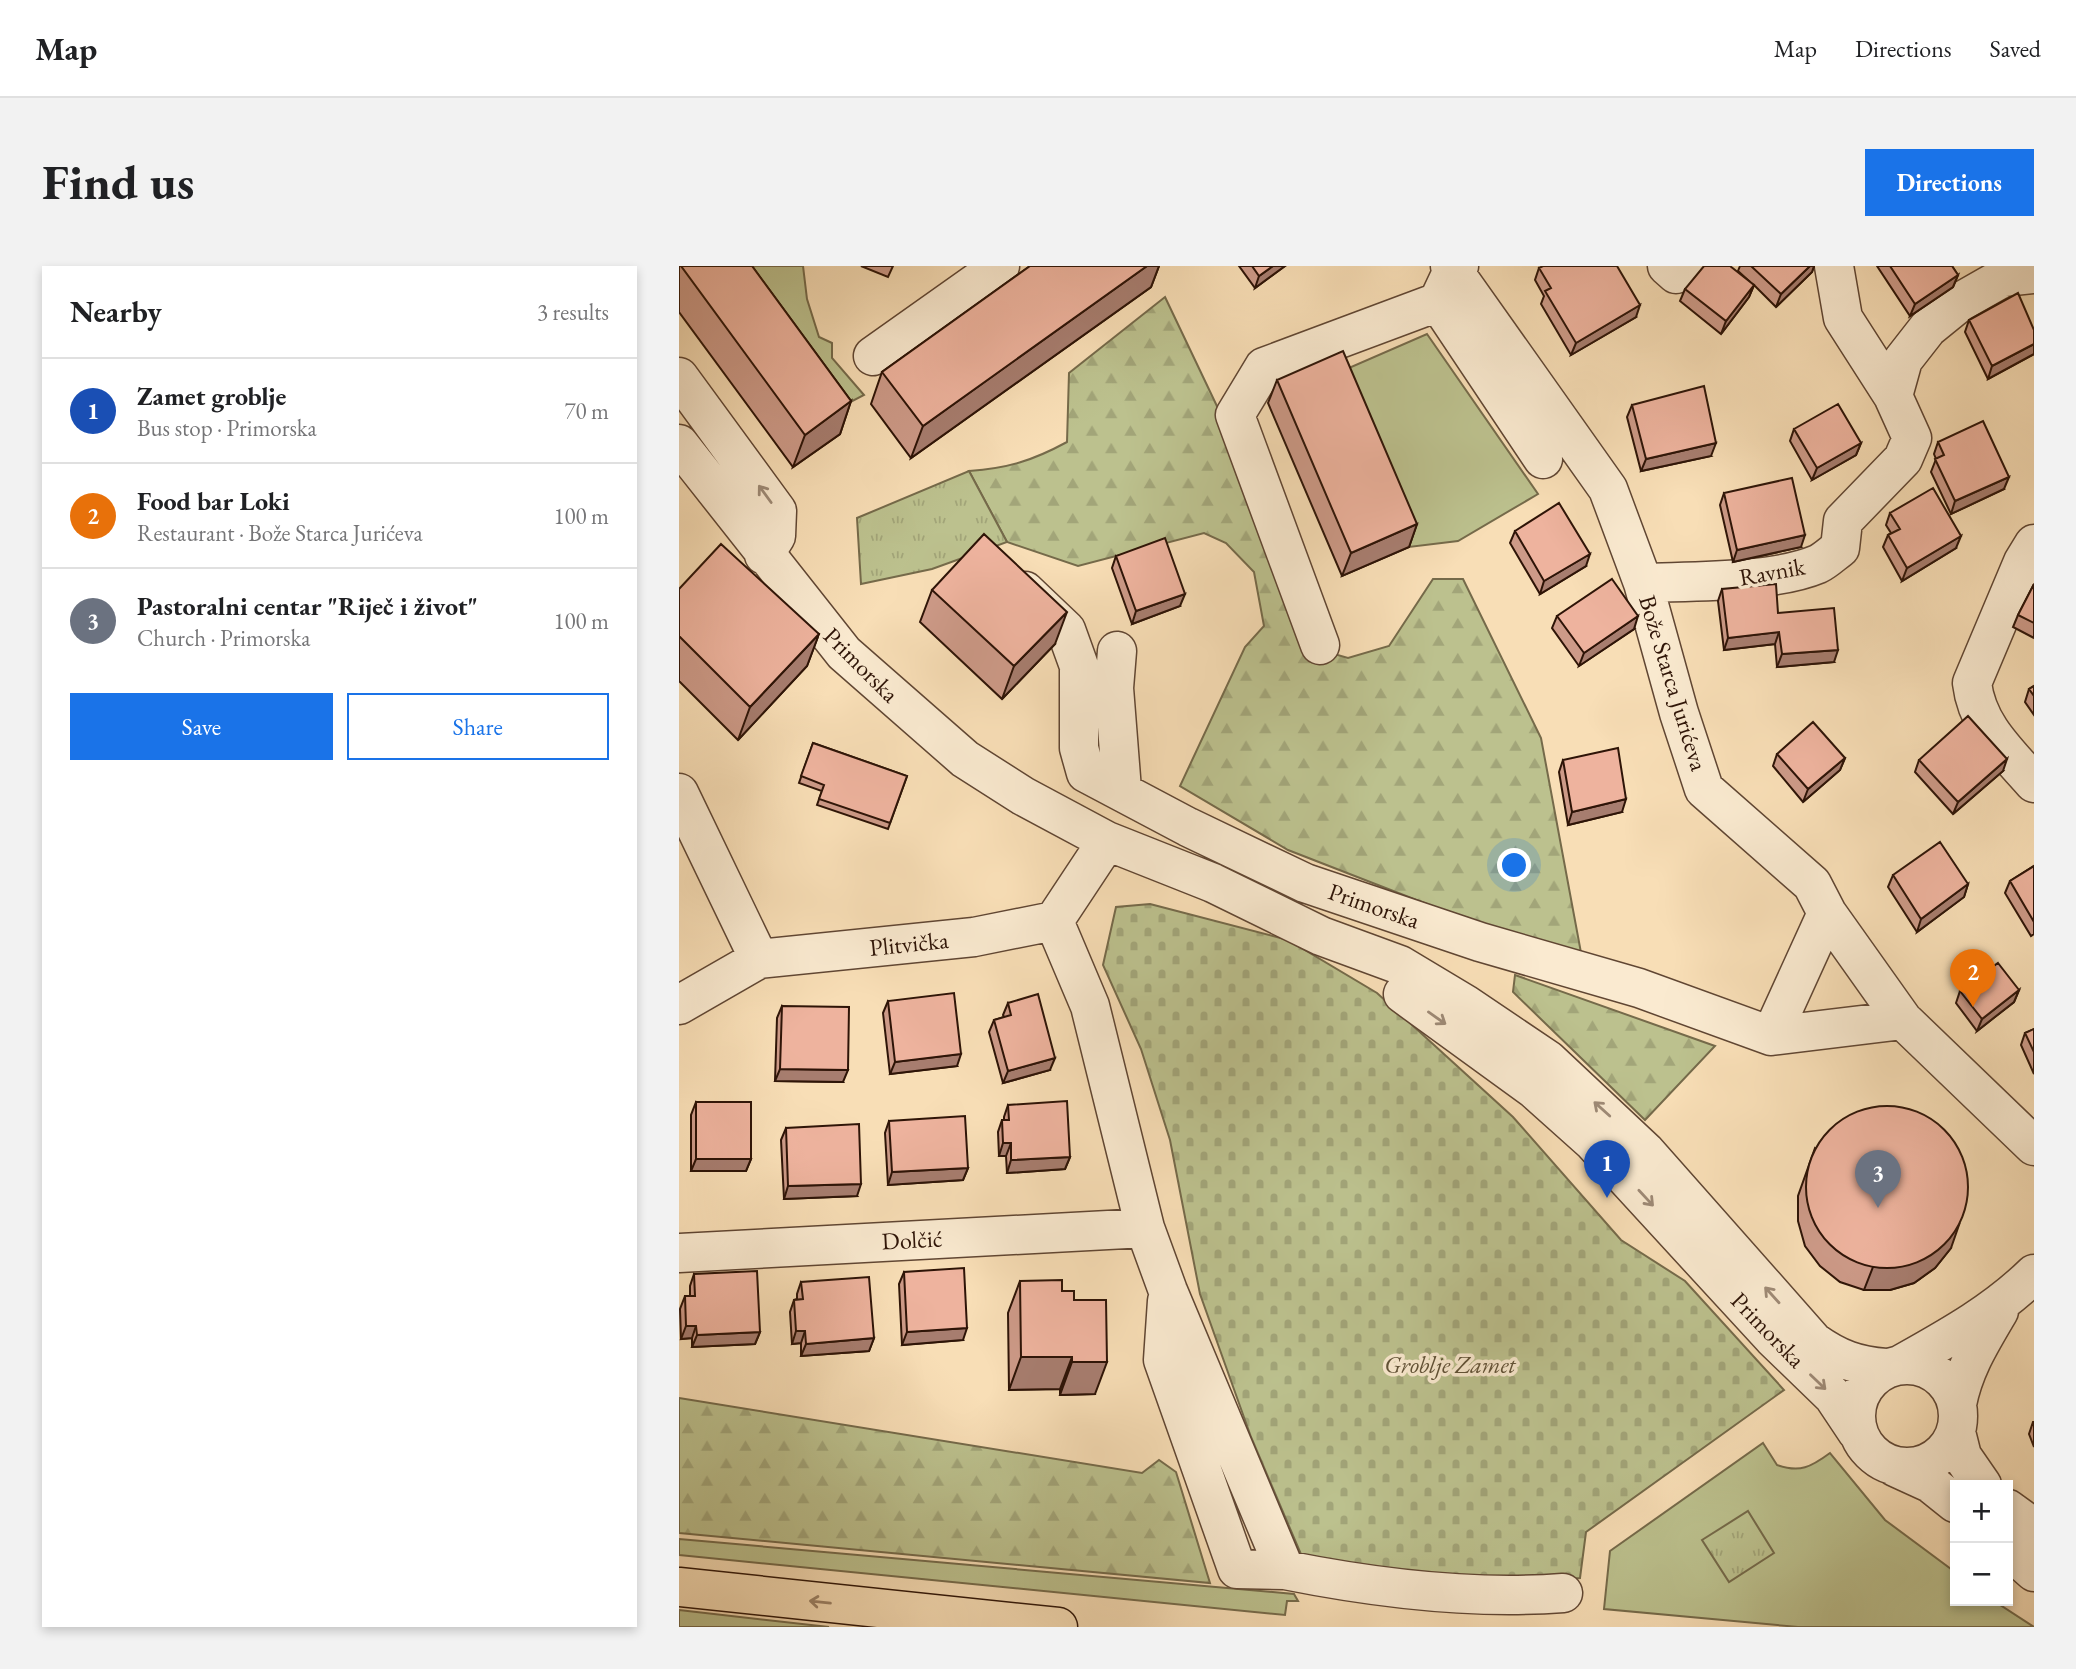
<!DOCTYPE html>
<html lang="en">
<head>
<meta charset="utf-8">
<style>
  body { margin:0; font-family:"EB Garamond",serif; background:#f2f2f2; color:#202124 }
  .controls { position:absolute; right:21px; bottom:21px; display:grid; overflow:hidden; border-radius:0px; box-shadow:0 4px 10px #0003 }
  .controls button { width:63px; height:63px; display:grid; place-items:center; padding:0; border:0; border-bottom:2px solid #e0e0e0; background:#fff; color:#202124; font:35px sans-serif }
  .you { position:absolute; left:836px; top:600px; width:24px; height:24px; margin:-18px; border:5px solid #fff; border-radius:50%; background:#1a73e8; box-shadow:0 0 0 10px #1a73e833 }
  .badge { display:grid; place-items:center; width:46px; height:46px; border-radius:50%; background:#1a73e8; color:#fff; font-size:23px; font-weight:700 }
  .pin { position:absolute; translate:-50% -58px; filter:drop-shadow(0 2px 4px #0008) }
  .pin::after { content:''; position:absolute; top:37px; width:24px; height:21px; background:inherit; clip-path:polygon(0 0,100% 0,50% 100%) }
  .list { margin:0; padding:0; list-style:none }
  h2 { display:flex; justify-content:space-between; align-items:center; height:91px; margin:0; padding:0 28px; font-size:30px }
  h2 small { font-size:23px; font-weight:400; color:#757577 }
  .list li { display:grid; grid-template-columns:46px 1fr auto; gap:21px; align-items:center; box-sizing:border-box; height:105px; padding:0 28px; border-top:2px solid #e0e0e0 }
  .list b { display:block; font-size:26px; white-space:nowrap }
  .list p { margin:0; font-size:23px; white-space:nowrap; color:#757577 }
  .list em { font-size:23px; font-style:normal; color:#757577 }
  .actions { display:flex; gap:14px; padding:21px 28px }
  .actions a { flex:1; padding:16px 0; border:2px solid #1a73e8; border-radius:0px; text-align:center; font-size:24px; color:#1a73e8 }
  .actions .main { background:#1a73e8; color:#fff }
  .map { position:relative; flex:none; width:1355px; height:1361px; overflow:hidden; border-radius:0px }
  header { display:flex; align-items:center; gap:42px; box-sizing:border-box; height:98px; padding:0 35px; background:#fff; border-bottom:2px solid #e0e0e0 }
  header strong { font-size:33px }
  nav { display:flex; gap:38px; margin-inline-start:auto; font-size:24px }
  .intro { display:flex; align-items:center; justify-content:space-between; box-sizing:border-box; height:168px; padding:0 42px }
  h1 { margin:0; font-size:49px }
  .button { padding:18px 32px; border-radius:0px; background:#1a73e8; color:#fff; font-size:24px; font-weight:700 }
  main { display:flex; gap:42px; padding:0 42px }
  aside { flex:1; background:#fff; border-radius:0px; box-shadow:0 4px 10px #0003 }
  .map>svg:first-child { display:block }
</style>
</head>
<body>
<header>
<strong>Map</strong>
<nav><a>Map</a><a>Directions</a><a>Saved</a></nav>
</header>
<div class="intro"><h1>Find us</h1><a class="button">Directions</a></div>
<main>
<aside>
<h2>Nearby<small>3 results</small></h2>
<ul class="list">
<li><span class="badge" style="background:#1a4fb4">1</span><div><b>Zamet groblje</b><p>Bus stop · Primorska</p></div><em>70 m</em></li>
<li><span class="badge" style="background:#e8710a">2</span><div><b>Food bar Loki</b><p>Restaurant · Bože Starca Jurićeva</p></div><em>100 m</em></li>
<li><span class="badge" style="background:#6b7280">3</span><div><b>Pastoralni centar &quot;Riječ i život&quot;</b><p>Church · Primorska</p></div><em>100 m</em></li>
</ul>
<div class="actions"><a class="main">Save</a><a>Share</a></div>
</aside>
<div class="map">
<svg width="1355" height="1361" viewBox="0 0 1355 1361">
  <defs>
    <pattern id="forest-firs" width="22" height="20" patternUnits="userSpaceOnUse" patternTransform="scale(1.75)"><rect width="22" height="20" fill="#bcc18e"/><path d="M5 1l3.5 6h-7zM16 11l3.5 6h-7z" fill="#a2a579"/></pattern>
    <pattern id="cemetery-stones" width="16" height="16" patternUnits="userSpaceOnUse" patternTransform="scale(1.75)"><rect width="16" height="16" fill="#bcc18e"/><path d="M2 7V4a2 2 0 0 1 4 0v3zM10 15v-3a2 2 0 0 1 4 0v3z" fill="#a2a579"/></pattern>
    <pattern id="park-tufts" width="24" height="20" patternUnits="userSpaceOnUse" patternTransform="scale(1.75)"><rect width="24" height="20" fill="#bcc18e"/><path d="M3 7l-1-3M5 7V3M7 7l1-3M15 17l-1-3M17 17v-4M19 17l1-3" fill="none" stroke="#a2a579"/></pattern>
  </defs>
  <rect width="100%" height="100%" fill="#f8deb6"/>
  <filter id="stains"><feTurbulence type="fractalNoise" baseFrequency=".00286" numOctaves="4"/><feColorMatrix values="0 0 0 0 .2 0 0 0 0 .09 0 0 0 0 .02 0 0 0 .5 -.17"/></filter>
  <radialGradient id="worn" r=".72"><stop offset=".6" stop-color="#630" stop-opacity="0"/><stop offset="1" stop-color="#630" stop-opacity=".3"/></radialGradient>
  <path fill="#bcc18e" stroke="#756a4a" stroke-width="2" d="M62,0H124L128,33L140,71L153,77V92L185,129L162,141Z
    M748,68L859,228L779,275L730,281L656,108Z
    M1084,1177L1098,1199C1121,1207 1132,1201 1151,1187L1206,1254L1276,1306V1335H1315L1355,1361H1119L925,1343L931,1285Z
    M0,1273L615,1328L619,1335H608L606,1349L0,1289Z
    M0,1344L150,1361H0Z"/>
  <path fill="url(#forest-firs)" stroke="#756a4a" stroke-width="2" d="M486,31L546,157L641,384L669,392L710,380L754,313H784L862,472L903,692L758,642L609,584L501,520L566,381L585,360L575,306L547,277L525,267L399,300L328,276L290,205C329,202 353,195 388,176L390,107Z
    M836,709L1036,780L966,854L834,726Z
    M0,1132L463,1207L480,1194L497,1206L531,1317L0,1267Z"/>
  <path fill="url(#cemetery-stones)" stroke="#756a4a" stroke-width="2" d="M471,638L609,674L698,727L834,851L942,974L1006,1015L1105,1124L907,1266L901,1312L834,1319L627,1300L572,1171L521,1028L491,874L462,783L424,699L437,641Z"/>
  <path fill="url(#park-tufts)" stroke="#756a4a" stroke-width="2" d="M290,205L328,276L253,303L182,318L178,252Z
    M1069,1245L1095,1287L1050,1316L1023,1274Z"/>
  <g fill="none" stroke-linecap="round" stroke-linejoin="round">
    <defs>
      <path id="minor" d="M771,0L929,223L964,317L1000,447L1025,523L1133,618L1148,647L1224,754L1355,880
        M988,0L997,8L1006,0
        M1155,0L1164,52L1214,130
        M759,36L864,193
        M194,90L321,0
        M0,111L98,245L97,270L85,289
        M0,178L165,387L286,493L344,530L428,575L534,617L642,670L721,699L786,738L869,794L967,886L1135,1076C1159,1093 1178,1100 1207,1102
        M1355,278L1344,296L1293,417C1298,460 1328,486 1355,517
        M964,317C1014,315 1094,317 1139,298C1147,294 1154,287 1161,282L1164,255L1224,193L1233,172L1214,130L1224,94L1249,62L1281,36L1325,11L1355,8
        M346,325L387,364L400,400V482L407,507L509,561L626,617L801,676L960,722L1092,770L1224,754
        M641,379L556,149L585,101L759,36L774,4L780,0
        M438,385L435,422L443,524
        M0,527L80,693
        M375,655L411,740L466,962L489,1025L606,1304C696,1322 792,1334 884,1327
        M724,728L856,824L913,875L1094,1072L1154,1130L1178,1166
        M0,739L80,693L295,671L375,655L428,575
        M1092,770L1148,647
        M0,987L466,962
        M488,1035L484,1094L558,1303L606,1304
        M1177 1150a51 51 0 1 1 102 0a51 51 0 1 1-102 0Z
        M1221,1099C1269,1072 1315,1047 1355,1008
        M1278,1138C1285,1102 1302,1076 1320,1045
        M1277,1166L1283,1190L1303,1219
        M1216,1201L1251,1217L1276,1237
        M1329,1243L1355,1262
        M1329,1283L1355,1306"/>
      <path id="highway" d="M0,1321L379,1361"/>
    </defs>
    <use href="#minor" stroke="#604633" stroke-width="41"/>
    <use href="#highway" stroke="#2e1407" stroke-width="41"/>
    <use href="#minor" stroke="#faead0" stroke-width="38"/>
    <use href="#highway" stroke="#f8deb6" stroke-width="38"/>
  </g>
  <path fill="#cd9a88" stroke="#2e1407" stroke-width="2" d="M0,0H73L172,135L161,168L114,201L0,46Z
    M182,0H214L209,11Z
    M351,0H480L472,21L232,192L192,138L203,106Z
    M560,0H606L576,22Z
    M1061,0H1135L1133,6L1097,41L1075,19L1070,31L1042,68L1001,35L1006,23L1070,15L1059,5Z
    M1198,0H1273L1279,9L1274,21L1231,50Z
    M860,2L957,51L892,89L862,38L865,30L856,14Z
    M1290,54L1355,64V88L1309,113L1286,66Z
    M598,114L738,258L730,281L663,310L589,137Z
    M953,139L1032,190L962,205L948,151Z
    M1115,163L1182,177L1177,189L1133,214L1111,175Z
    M1259,176L1325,223L1272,248L1252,206L1257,193L1255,188Z
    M1045,227L1122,281L1054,296L1041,239Z
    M1211,247L1277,282L1223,315L1204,281L1209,269L1212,267L1207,259Z
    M836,265L907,300L861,328L831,277Z
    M437,290L501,340L453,358L433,302Z
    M1355,318V372L1334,361L1339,349Z
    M0,323L140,368L128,400L59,474L0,415Z
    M1043,323L1099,347L1155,396L1098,401L1096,378L1045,384L1039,335Z
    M253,324L376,378L323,433L241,356Z
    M878,350L955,363L900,400L873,362Z
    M1355,420V449L1346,436L1350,423Z
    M134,477L228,510L209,563L138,539L143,525L120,517Z
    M1098,488L1166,492L1161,504L1124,536L1094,500Z
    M884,494L943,546L889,559L880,506Z
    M1240,494L1324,505L1274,548L1236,506Z
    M1355,600V668L1352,670L1326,627L1331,615Z
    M1214,609L1289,618L1285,631L1238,666L1209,621Z
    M1340,724L1335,736L1298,765L1277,737L1281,725Z
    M209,735L278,800L211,808L204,747Z
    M329,737L371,804L324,817L310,766L315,754L325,751L324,749Z
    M103,740L164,816L96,815L98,752Z
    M1355,763V808L1342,779L1346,767Z
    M17,836L72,893L67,905H12V849Z
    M329,839L391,891L386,903L328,907L327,890H320L319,866L323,854H325V851Z
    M210,855L289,902L284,914L209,919L206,867Z
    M107,862L178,930L105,933L102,874Z
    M1136,882L1272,982L1256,1002L1235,1017L1211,1024H1185L1161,1016L1141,1000L1126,980L1119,955V930Z
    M225,1006L284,1074L223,1079L220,1018Z
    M15,1008L81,1066L76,1078L13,1081V1072L2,1073L1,1043L6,1030H11V1020Z
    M341,1015L383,1025L395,1034L416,1128L381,1129V1123L330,1124L329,1047Z
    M122,1016L195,1072L190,1085L122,1090V1077L113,1078L111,1046L115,1034L118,1033V1028Z
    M1354,1156H1355V1181L1350,1168Z"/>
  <path fill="#a77d6f" stroke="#2e1407" stroke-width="2" d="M468,0H480L472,21L232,192L244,160Z
    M594,0H606L576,22L580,10Z
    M1131,0H1135L1133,6L1097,41L1102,28Z
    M1279,9L1274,21L1231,50L1236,38Z
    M1075,19L1070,31L1042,68L1047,55Z
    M961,39L957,51L892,89L897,77Z
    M1355,78V88L1309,113L1313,100Z
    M172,135L161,168L114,201L126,169Z
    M1037,177L1032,190L962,205L967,193Z
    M1182,177L1177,189L1133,214L1138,202Z
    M1330,211L1325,223L1272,248L1276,235Z
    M738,258L730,281L663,310L672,287Z
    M1126,269L1122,281L1054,296L1058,284Z
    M1282,270L1277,282L1223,315L1228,302Z
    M911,288L907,300L861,328L865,315Z
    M506,328L501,340L453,358L457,345Z
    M388,346L376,378L323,433L335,400Z
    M959,350L955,363L900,400L905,387Z
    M1100,366L1096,378L1045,384L1049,372Z
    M140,368L128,400L59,474L71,441Z
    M1159,384L1155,396L1098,401L1103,388Z
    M1166,492L1161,504L1124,536L1129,523Z
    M1328,493L1324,505L1274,548L1279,536Z
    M947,533L943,546L889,559L893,546Z
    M1289,618L1285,631L1238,666L1242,653Z
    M1340,724L1335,736L1298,765L1303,753Z
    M282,788L278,800L211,808L216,796Z
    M376,792L371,804L324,817L329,805Z
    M101,803L169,804L164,816L96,815Z
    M324,877H332L327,890H320Z
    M391,891L386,903L328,907L332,894Z
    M17,893H72L67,905H12Z
    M289,902L284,914L209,919L213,906Z
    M182,918L178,930L105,933L109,920Z
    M1280,959L1272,982L1256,1002L1235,1017L1211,1024H1185L1194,1001Z
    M7,1060H17L13,1072L2,1073Z
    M288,1062L284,1074L223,1079L228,1066Z
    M117,1065H126L122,1077L113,1078Z
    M81,1066L76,1078L13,1081L18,1069Z
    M195,1072L190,1085L122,1090L127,1078Z
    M342,1091H393L381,1123L330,1124Z
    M393,1096H428L416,1128L381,1129Z"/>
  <path fill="#eeb39e" stroke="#2e1407" stroke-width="2" d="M2,0H73L172,135L126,169Z
    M351,0H468L244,160L203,106Z
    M573,0H594L580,10Z
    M864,0H938L961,39L897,77L866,25L872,22L860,2Z
    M1025,0H1051L1075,19L1047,55L1006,23Z
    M1072,0H1131L1102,28Z
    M1211,0H1273L1279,9L1236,38Z
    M1339,27L1355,64V78L1313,100L1290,54Z
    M664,85L738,258L672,287L598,114Z
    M1025,120L1037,177L967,193L953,139Z
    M1159,138L1182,177L1138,202L1115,163Z
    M1304,155L1330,211L1276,235L1256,193L1265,189L1259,176Z
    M1113,212L1126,269L1058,284L1045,227Z
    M1254,222L1282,270L1228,302L1209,269L1221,263L1211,247Z
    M880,237L911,288L865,315L836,265Z
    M305,268L388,346L335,400L253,324Z
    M486,272L506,328L457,345L437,290Z
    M42,278L140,368L71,441L0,370V323Z
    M933,313L959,350L905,387L878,350Z
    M1097,318L1099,347L1155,342L1159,384L1103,388L1100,366L1049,372L1043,323Z
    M1355,318V357L1339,349Z
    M1355,420V430L1350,423Z
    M1289,450L1328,493L1279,536L1240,494Z
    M1134,456L1166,492L1129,523L1098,488Z
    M134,477L228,510L211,557L140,533L145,519L122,510Z
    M939,482L947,533L893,546L884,494Z
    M1261,576L1289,618L1242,653L1214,609Z
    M1355,600V656L1331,615Z
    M1319,697L1340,724L1303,753L1281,725Z
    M275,727L282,788L216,796L209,735Z
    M359,728L376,792L329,805L315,754L332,749L329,737Z
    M103,740L170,741L169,804L101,803Z
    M1355,763V786L1346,767Z
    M388,835L391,891L332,894V877H324L323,854H330L329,839Z
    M17,836H72V893H17Z
    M1127 921a81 81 0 1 1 162 0a81 81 0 1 1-162 0Z
    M286,850L289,902L213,906L210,855Z
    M180,858L182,918L109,920L107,862Z
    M285,1002L288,1062L228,1066L225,1006Z
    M78,1005L81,1066L18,1069L17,1060H7L6,1030H16L15,1008Z
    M190,1011L195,1072L127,1078L126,1065H117L115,1034L124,1033L122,1016Z
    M383,1014V1025H395V1034H427L428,1096H393V1091H342L341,1015Z"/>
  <defs><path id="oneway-shaft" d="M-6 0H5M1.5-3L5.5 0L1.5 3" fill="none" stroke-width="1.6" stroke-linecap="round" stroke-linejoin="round" transform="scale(1.75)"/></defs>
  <g stroke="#9e8a76">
    <use href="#oneway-shaft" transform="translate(86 228) rotate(-126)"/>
    <use href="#oneway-shaft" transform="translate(758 752) rotate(35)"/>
    <use href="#oneway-shaft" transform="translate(923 843) rotate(-138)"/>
    <use href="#oneway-shaft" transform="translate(967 932) rotate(47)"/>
    <use href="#oneway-shaft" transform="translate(1093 1029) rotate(-132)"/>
    <use href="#oneway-shaft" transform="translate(1139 1116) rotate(44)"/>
  </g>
  <use stroke="#9d8367" href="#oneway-shaft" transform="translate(141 1336) rotate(-174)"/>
  <g text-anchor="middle" stroke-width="7" stroke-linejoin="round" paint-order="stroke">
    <g font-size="24" fill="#2e1407" stroke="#faead0">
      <text transform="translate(1093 306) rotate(-10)" y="8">Ravnik</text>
      <text transform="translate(182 399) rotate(45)" y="8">Primorska</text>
      <text transform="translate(994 417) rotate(73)" y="8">Bože Starca Jurićeva</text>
      <text transform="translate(695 640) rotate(19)" y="8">Primorska</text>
      <text transform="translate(230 678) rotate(-6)" y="8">Plitvička</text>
      <text transform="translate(233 974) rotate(-3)" y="8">Dolčić</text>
      <text transform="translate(1089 1064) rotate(46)" y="8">Primorska</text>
    </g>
    <g font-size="24" font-style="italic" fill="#605136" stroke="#faead0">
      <text x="771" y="1107">Groblje Zamet</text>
    </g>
  </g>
  <rect width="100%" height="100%" filter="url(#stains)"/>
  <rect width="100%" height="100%" fill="url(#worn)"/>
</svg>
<div class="controls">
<button>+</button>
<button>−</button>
</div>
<div class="you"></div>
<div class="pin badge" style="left:928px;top:932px;background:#1a4fb4">1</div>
<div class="pin badge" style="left:1294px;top:741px;background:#e8710a">2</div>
<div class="pin badge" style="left:1199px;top:942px;background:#6b7280">3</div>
</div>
</main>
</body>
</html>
